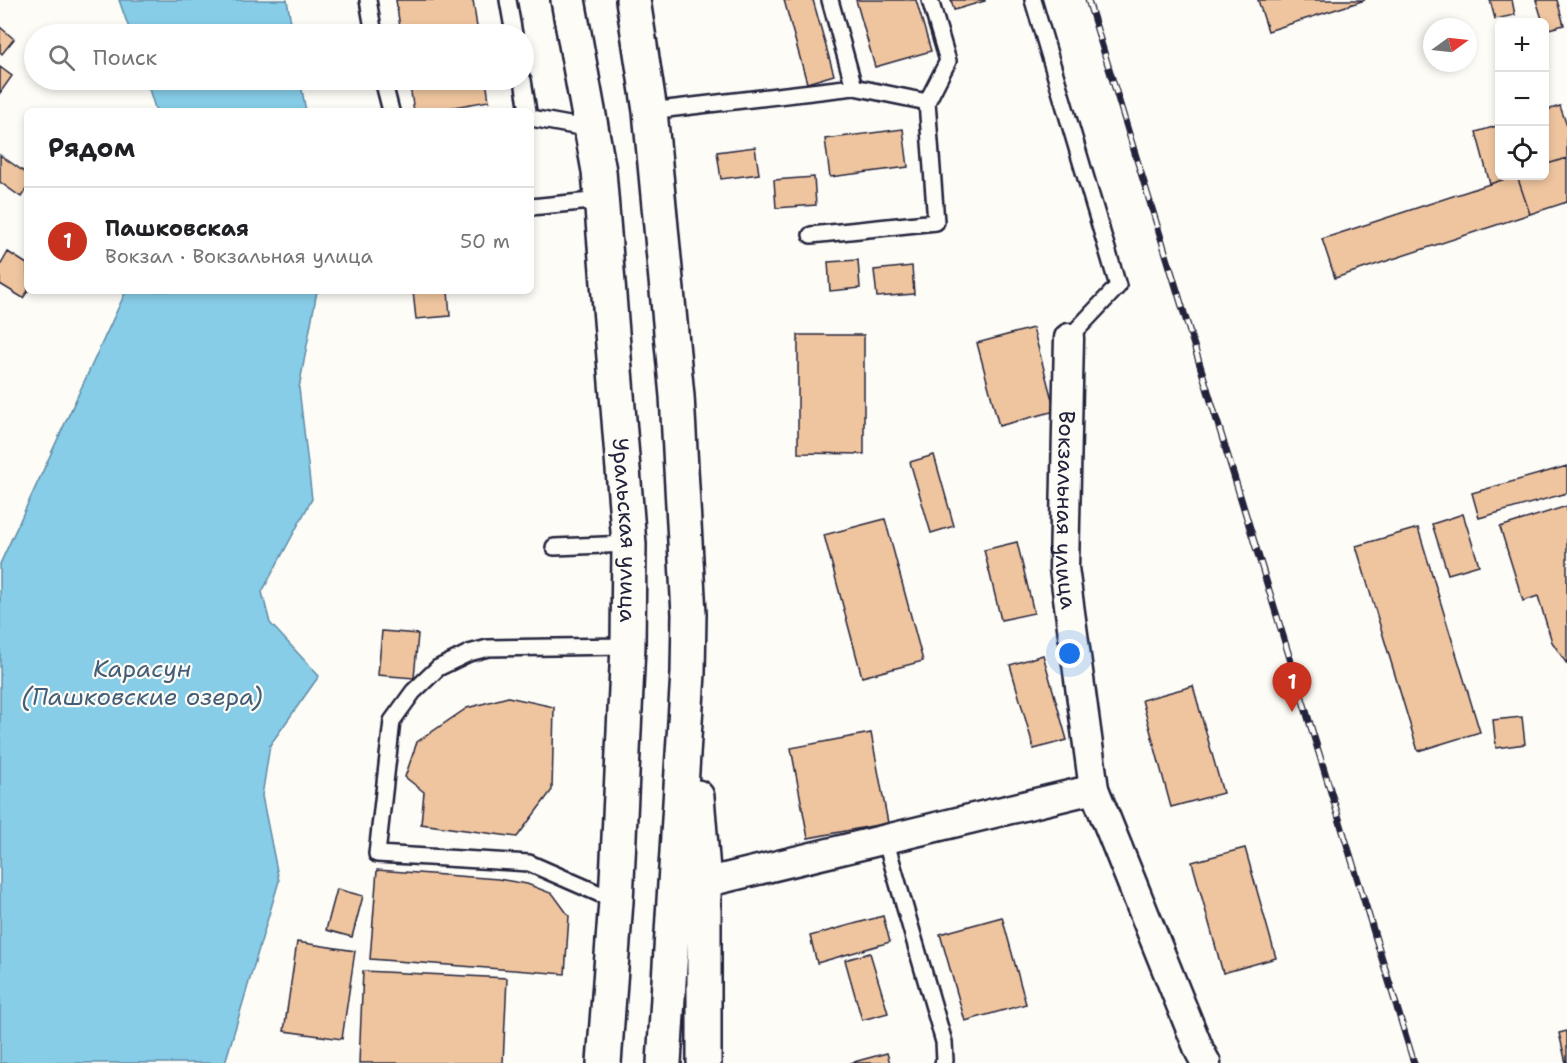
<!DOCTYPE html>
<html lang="ru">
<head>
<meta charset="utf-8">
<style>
  body { margin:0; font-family:"Shantell Sans",sans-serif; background:#f6f6f6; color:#202124 }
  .controls { position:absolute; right:18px; top:18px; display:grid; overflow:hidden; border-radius:9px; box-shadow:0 3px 9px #0003 }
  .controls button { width:54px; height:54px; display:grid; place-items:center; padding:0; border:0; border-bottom:2px solid #e0e0e0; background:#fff; color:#202124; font:30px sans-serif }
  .compass { position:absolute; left:1423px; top:18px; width:54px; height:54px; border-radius:50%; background:#fff; box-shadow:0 3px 9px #0003; rotate:75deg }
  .you { position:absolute; left:1070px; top:654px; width:21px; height:21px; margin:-15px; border:4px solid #fff; border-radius:50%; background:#1a73e8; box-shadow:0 0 0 9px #1a73e833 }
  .badge { display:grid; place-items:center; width:39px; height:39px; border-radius:50%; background:#c8321e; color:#fff; font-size:20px; font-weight:700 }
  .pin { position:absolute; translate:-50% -50px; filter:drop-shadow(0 2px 3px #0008) }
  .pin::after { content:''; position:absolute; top:32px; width:21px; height:18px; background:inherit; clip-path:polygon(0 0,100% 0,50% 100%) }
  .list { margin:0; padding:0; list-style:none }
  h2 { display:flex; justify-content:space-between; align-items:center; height:78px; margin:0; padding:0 24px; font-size:26px }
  h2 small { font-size:20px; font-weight:400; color:#757577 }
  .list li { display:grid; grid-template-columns:39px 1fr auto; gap:18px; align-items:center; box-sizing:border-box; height:108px; padding:0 24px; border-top:2px solid #e0e0e0 }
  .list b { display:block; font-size:22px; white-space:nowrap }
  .list p { margin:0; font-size:20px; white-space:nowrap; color:#757577 }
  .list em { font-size:20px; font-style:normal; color:#757577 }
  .icon { flex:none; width:33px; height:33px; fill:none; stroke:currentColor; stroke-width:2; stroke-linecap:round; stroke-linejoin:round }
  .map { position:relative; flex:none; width:1567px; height:1063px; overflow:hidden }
  .search { position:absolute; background:#fff; box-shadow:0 3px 9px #0003; left:24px; top:24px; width:510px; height:66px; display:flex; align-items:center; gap:15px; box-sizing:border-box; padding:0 21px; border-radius:33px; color:#757577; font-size:22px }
  .panel { position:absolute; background:#fff; box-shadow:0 3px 9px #0003; left:24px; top:108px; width:510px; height:186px; border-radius:9px }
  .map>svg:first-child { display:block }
</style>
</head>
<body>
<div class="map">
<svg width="1567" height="1063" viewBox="0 0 1567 1063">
  <rect width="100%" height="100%" fill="#fdfcf7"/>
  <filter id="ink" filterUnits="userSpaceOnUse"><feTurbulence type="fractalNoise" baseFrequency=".0167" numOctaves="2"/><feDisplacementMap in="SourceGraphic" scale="12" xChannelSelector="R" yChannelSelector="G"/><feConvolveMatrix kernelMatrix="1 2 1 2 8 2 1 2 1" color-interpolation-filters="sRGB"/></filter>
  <g filter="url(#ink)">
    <path fill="#87cde8" stroke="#5f89a3" stroke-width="1.5" d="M119,0H287L293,34H131Z
      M146,80H300L306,111H156Z
      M126,291H317L299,388L312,499L262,592L270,623L319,676L270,745L262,796L279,881L225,1063H0V564Z"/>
    <path fill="#efc59f" stroke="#22223b" stroke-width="1.5" d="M396,0H473L478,34H401Z
      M784,0H813L834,75L807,83Z
      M856,0H916L931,51L875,67Z
      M951,0H985V1L954,10Z
      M1258,0H1365L1268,31Z
      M1490,0H1512L1515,15L1495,19Z
      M1536,0H1557L1564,25L1545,30L1544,22H1543Z
      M0,27L14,39L2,54L0,52Z
      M0,67L12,76L0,93Z
      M409,80H486L489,101L430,111H414Z
      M1560,106L1567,126V158L1544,165V111Z
      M1500,125V176H1514L1490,184L1476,132Z
      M903,129L908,167L830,177L825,139Z
      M755,147L759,174L721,179L717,152Z
      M0,155L27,174V188L21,197L0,182Z
      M1567,158V202L1530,214L1517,176H1544V165Z
      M1514,176H1517L1530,214L1335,278L1322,239Z
      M814,177L816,205L776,208L774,180Z
      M8,252L27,264L28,291L23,298L0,284V266Z
      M858,260L860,288L830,291L828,262Z
      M912,266L914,294L877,297L874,270Z
      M413,291H448L450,316L416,319Z
      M1033,328L1055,411L999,426L977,343Z
      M798,335H864V454L798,453Z
      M934,455L954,526L931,533L910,462Z
      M1567,466V493L1479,518L1472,493Z
      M1567,506V664L1552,642L1538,596L1523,601L1500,527Z
      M1463,514L1479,565L1448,574L1432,524Z
      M885,519L923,661L862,677L824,535Z
      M1418,528L1480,732L1418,751L1356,546Z
      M1017,542L1034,613L1001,620L984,550Z
      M382,631L418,634L414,678L378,675Z
      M1043,655L1067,740L1034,749L1010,665Z
      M1193,686L1223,793L1171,807L1142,700Z
      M508,697L554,707L552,790L517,837L421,824L424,792L405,777L417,742L467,708Z
      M1522,717L1525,744L1496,748L1493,720Z
      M871,733L888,823L808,838L791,748Z
      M1245,848L1276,958L1223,973L1192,862Z
      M377,870L498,879L527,884L553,894L569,916L565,974L370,959Z
      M337,889L363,896L352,937L326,930Z
      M883,916L890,942L817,963L810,936Z
      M1002,917L1026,1004L965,1021L940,934Z
      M297,942L355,951L342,1039L284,1031Z
      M870,953L888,1013L862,1020L845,960Z
      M363,971L507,978L503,1063H359Z
      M1567,1031V1063H1566L1559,1033Z
      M887,1053L890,1063H850Z"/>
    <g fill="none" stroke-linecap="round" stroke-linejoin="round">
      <defs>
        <path id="service" d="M368,0L374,34
          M508,0L514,34
          M830,0L854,87
          M1033,0L1118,286L1069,338
          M383,80L391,111
          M523,80L528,111
          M927,102L948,61L930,0
          M650,111L854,87L927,102L936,222L811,235
          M531,118L591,129
          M531,207L601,200
          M554,547L629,544
          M885,839L944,1042L945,1061L943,1063
          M616,901L529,863L377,854L392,721L413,692L438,668L469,653L488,648L628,646"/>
        <g id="minor">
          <path id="s1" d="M1069,338L1064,568L1094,789"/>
          <path d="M704,883L1094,789L1200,1052L1206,1063"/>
        </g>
        <g id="secondary">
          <path id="s2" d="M568,0L599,171L629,544L628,646L616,901L604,1063"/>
          <path d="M633,0L650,111L677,396L689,614L688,673L664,1063"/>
          <path d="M697,797L704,883V1063"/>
        </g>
      </defs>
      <use href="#service" stroke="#22223b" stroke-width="20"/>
      <use href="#minor" stroke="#22223b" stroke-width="33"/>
      <use href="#secondary" stroke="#22223b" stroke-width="38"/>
      <use href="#service" stroke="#fdfcf7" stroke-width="15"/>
      <use href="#minor" stroke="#fdfcf7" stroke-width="28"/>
      <use href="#secondary" stroke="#fdfcf7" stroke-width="33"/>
      <defs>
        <path id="rail" d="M1088,0L1414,1063"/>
      </defs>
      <use href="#rail" stroke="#22223b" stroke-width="7"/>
      <use href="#rail" stroke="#fdfcf7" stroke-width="4.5" stroke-dasharray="14" stroke-linecap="butt"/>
    </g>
  </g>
  <g text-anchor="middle" stroke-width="4.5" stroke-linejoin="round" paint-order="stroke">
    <g font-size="22" fill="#22223b" stroke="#fdfcf7">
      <text dy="8" stroke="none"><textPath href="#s1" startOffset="172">Вокзальная улица</textPath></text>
      <text dy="8" stroke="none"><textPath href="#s2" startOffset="534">Уральская улица</textPath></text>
    </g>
    <g font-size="24" font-style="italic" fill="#455e78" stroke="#fdfcf7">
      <text x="142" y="677">Карасун<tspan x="142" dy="28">(Пашковские озера)</tspan></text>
    </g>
  </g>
</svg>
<div class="controls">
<button>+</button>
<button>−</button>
<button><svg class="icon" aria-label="locate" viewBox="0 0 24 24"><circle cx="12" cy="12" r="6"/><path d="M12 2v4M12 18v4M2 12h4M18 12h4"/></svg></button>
</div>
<svg class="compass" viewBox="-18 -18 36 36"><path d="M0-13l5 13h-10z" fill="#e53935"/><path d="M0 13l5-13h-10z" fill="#757577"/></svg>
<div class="you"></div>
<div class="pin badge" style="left:1292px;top:712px">1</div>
<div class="search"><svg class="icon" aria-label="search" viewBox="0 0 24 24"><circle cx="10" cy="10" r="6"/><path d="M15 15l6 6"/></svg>Поиск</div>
<section class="panel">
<h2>Рядом<small></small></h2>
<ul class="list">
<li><span class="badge">1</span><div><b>Пашковская</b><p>Вокзал · Вокзальная улица</p></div><em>50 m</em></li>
</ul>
</section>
</div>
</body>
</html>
